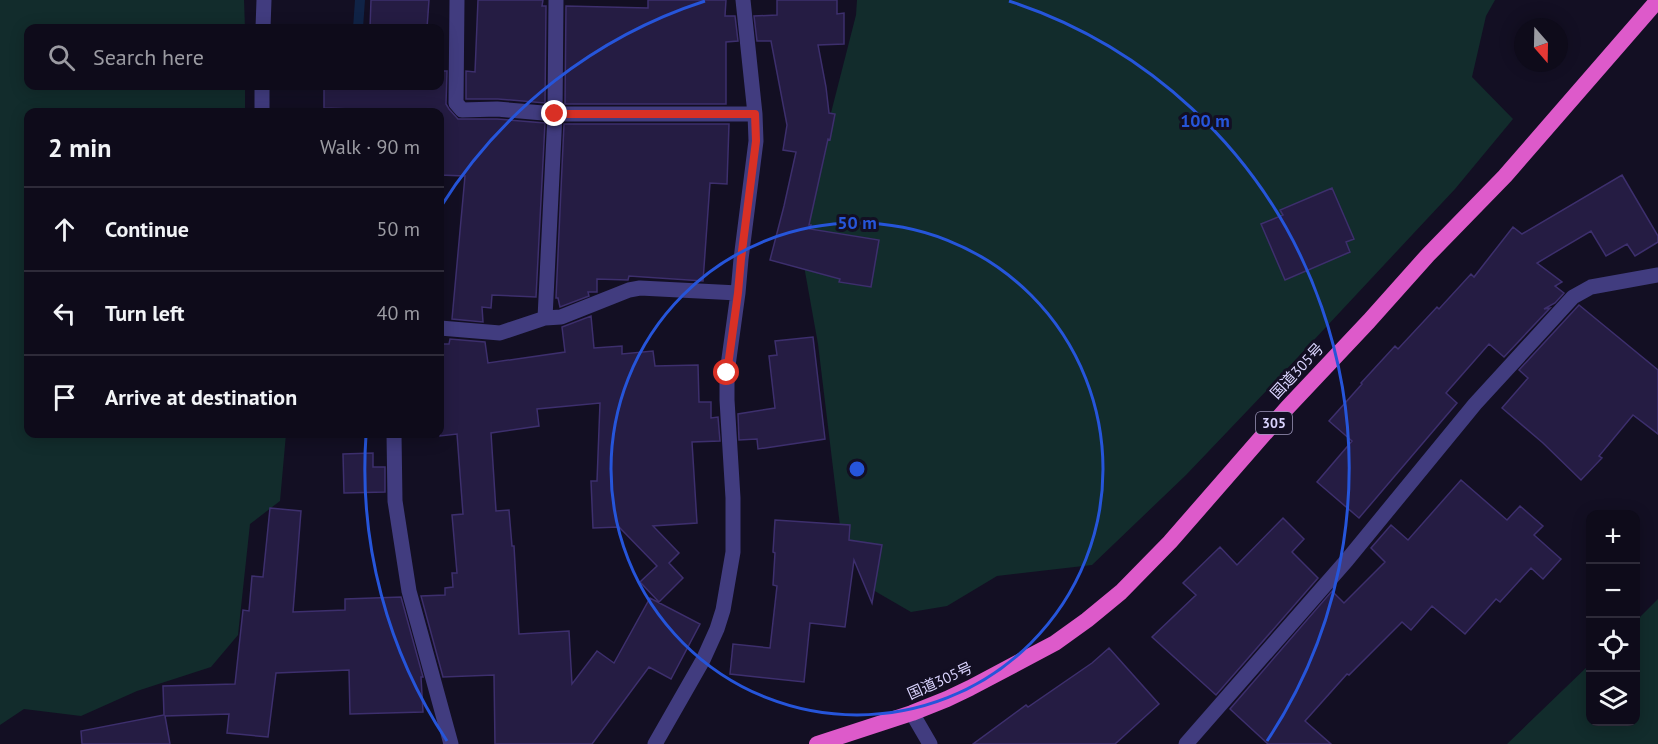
<!DOCTYPE html>
<html lang="en">
<head>
<meta charset="utf-8">
<style>
  body { margin:0; font-family:"PT Sans","Noto Sans JP",sans-serif; background:#171423; color:#f1f3f6 }
  .controls { position:absolute; right:18px; bottom:18px; display:grid; overflow:hidden; border-radius:12px; box-shadow:0 3px 15px #0003 }
  .controls button { width:54px; height:54px; display:grid; place-items:center; padding:0; border:0; border-bottom:2px solid #2e2b39; background:#0e0b1a; color:#f1f3f6; font:30px sans-serif }
  .compass { position:absolute; left:1514px; top:18px; width:54px; height:54px; border-radius:50%; background:#0e0b1a; box-shadow:0 3px 15px #0003; rotate:160deg }
  .stop { position:absolute; width:18px; height:18px; margin:-14px; border:4px solid #d93025; border-radius:50%; background:#fff }
  .stop.end { background:#d93025; border-color:#fff; box-shadow:0 2px 6px #0008 }
  .list { margin:0; padding:0; list-style:none }
  h2 { display:flex; justify-content:space-between; align-items:center; height:78px; margin:0; padding:0 24px; font-size:26px }
  h2 small { font-size:20px; font-weight:400; color:#9b9ba2 }
  .list li { display:grid; grid-template-columns:39px 1fr auto; gap:18px; align-items:center; box-sizing:border-box; height:84px; padding:0 24px; border-top:2px solid #2e2b39 }
  .list b { display:block; font-size:22px; white-space:nowrap }
  .list em { font-size:20px; font-style:normal; color:#9b9ba2 }
  .icon { flex:none; width:33px; height:33px; fill:none; stroke:currentColor; stroke-width:2; stroke-linecap:round; stroke-linejoin:round }
  .map { position:relative; flex:none; width:1658px; height:744px; overflow:hidden }
  .search { position:absolute; background:#0e0b1a; box-shadow:0 3px 15px #0003; left:24px; top:24px; width:420px; height:66px; display:flex; align-items:center; gap:15px; box-sizing:border-box; padding:0 21px; border-radius:12px; color:#9b9ba2; font-size:22px }
  .panel { position:absolute; background:#0e0b1a; box-shadow:0 3px 15px #0003; left:24px; top:108px; width:420px; height:330px; border-radius:12px }
  .map>svg:first-child { display:block }
</style>
</head>
<body>
<div class="map">
<svg width="1658" height="744" viewBox="0 0 1658 744">
  <rect width="100%" height="100%" fill="#130f23"/>
  <path fill="#122c2c" d="M0,0H244L245,28H28V86H245V112H28V434H286L280,501L250,524L238,635L211,667L137,691L81,716L24,709L0,725Z
    M857,0H1495L1486,16L1472,77L1513,119L1455,189L1269,388L1186,475L1092,565L997,576L947,606L911,612L873,590L841,534L818,344L799,238L856,15Z
    M1658,599V744H1507L1590,664V722H1636V621Z"/>
  <g fill="none" stroke-linecap="round" stroke-linejoin="round">
    <path stroke="#102346" stroke-width="10" d="M358,28L360,0
      M355,112L356,86"/>
  </g>
  <path fill="#251c43" stroke="#3d2f6d" stroke-width="1.5" d="M371,0H429L427,28H370Z
    M478,0H543L542,6H546L545,103L498,99H466V71L475,72Z
    M648,0H726L725,16H735L738,41L726,42V104H565L566,6L648,8Z
    M777,0H837V14L844,13V44L818,45L826,87L829,113L835,114L830,140L828,139L809,225H811L810,229L879,240L871,287L839,282L840,279L770,260L784,206L796,152L783,150L787,125L771,41H757L754,16L777,15Z
    M440,71H447L446,104L449,109L458,119H497L545,123L536,297L492,295L491,308L482,307L483,322L452,319L465,176L440,175V112L324,108V86H440Z
    M564,124H729L727,184L710,183L703,281L629,276L628,280L597,279V292H588L589,296L560,307L558,298H556Z
    M1622,175L1658,236V242L1635,256L1627,244L1606,256L1591,231L1537,263L1562,282L1555,286L1564,293L1555,303L1544,309L1550,308L1504,357L1489,344L1446,393L1457,403L1359,518L1317,482L1352,441L1329,421L1362,384L1361,383L1395,346L1398,349L1437,307L1439,309L1471,274L1474,277L1513,227L1522,234Z
    M1332,188L1354,239L1346,242L1350,252L1285,280L1261,224L1283,215L1280,210Z
    M1579,305L1658,370V434L1633,415L1599,456L1602,458L1581,480L1543,443L1502,408L1528,378L1519,370Z
    M591,316L594,348L622,346V354L653,351L655,366L698,365L699,402H711V418L718,417L720,441L692,442L697,523L653,526L679,553L669,563L683,578L659,602L640,582L657,566L619,527L593,528L591,481H597L600,403L537,409L539,426L491,433L496,511L509,510L512,546H514L519,634L569,631L572,684L597,651L614,663L650,598L700,624L671,679L649,667L592,744H495L494,675L443,677L421,596L445,595V588L453,587L452,573H457L452,515L463,514L457,434L440,436V344H449L450,339L485,342L488,363L565,352L562,327Z
    M813,337L825,439L758,449L757,439L739,440L738,414L775,408L769,356L777,355L775,341Z
    M373,453V467H385V492L344,493L343,454Z
    M1461,480L1507,520L1520,506L1543,526L1534,535L1561,559L1543,579L1531,568L1500,602L1496,599L1465,634L1432,606L1411,630L1402,622L1349,675L1347,674L1305,721L1331,744H1268L1230,709L1332,591L1344,603L1385,562L1371,548L1391,525L1408,540Z
    M270,508L301,511L293,612L345,610V599L401,597L423,677H421L423,712L350,714L349,670L276,673L268,737L227,733L229,714L165,716L170,744H82L81,731L164,715L163,686L235,684L243,610L249,611L252,576L263,577Z
    M1283,518L1304,539L1292,552L1318,578L1216,695L1152,637L1196,595L1183,583L1220,547L1237,565Z
    M775,520L850,525L849,540L882,545L872,603L854,560L845,627L810,623L804,682L730,674L733,644L770,648L777,586L773,585L775,553L773,552Z
    M1109,648L1159,704L1115,744H973L1026,705L1028,707L1092,663Z"/>
  <g fill="none" stroke-linecap="round" stroke-linejoin="round">
    <path stroke="#413c7f" stroke-width="15" d="M457,0L456,103L462,110L497,109L555,114H755
      M263,28L264,0
      M262,112V86
      M545,318L555,114L556,0
      M440,328L500,333L545,318L561,317L629,290L640,288L738,293
      M394,434L395,501L409,591L451,744
      M912,713L930,744
      M655,744L703,660L717,629L723,610L733,552V498L727,400V373L738,293L741,259L756,141L755,114L743,0
      M1186,744L1347,560L1475,404L1573,297L1591,287L1658,275"/>
    <path stroke="#dd5aca" stroke-width="16" d="M817,744L912,713L947,699L970,688L1055,643L1087,620L1121,592L1170,542L1287,408L1369,321L1428,255L1505,176L1658,0"/>
  </g>
  <g fill="none" stroke-linecap="round" stroke-linejoin="round">
    <path stroke="#d93025" stroke-width="8" d="M555,114H755L756,141L741,259L738,293L727,373"/>
  </g>
  <g fill="none" stroke="#2655da" stroke-width="3">
    <circle cx="857" cy="469" r="246"/>
    <path d="M447 741A492 492 0 0 1 366 435M440 208A492 492 0 0 1 705 1M1009 1A492 492 0 0 1 1267 741"/>
  </g>
  <g text-anchor="middle" stroke-width="6" stroke-linejoin="round" paint-order="stroke">
    <rect fill="#130f23" stroke="#9e98bc" stroke-width="1.5" x="1256" y="412" width="36" height="22" rx="4.5"/>
    <g font-size="14" font-weight="bold" fill="#d9d3fd">
      <text x="1274" y="428">305</text>
    </g>
    <g font-size="15" fill="#d9d3fd" stroke="#130f23">
      <text transform="translate(1297 371) rotate(-47)" y="5">国道305号</text>
      <text transform="translate(940 681) rotate(-24)" y="5">国道305号</text>
    </g>
  </g>
  <circle cx="857" cy="469" r="9" fill="#2655da" stroke="#130f23" stroke-width="3"/>
  <g font-size="18" text-anchor="middle" font-weight="bold" fill="#2655da" stroke="#130f23" stroke-width="6" stroke-linejoin="round" paint-order="stroke">
    <text x="1205" y="127">100 m</text>
    <text x="857" y="229">50 m</text>
  </g>
</svg>
<div class="controls">
<button>+</button>
<button>−</button>
<button><svg class="icon" aria-label="locate" viewBox="0 0 24 24"><circle cx="12" cy="12" r="6"/><path d="M12 2v4M12 18v4M2 12h4M18 12h4"/></svg></button>
<button><svg class="icon" aria-label="layers" viewBox="0 0 24 24"><path d="M12 4l9 5-9 5-9-5zM3 14l9 5 9-5"/></svg></button>
</div>
<svg class="compass" viewBox="-18 -18 36 36"><path d="M0-13l5 13h-10z" fill="#e53935"/><path d="M0 13l5-13h-10z" fill="#9b9ba2"/></svg>
<div class="stop" style="left:727px;top:373px"></div>
<div class="stop end" style="left:555px;top:114px"></div>
<div class="search"><svg class="icon" aria-label="search" viewBox="0 0 24 24"><circle cx="10" cy="10" r="6"/><path d="M15 15l6 6"/></svg>Search here</div>
<section class="panel">
<h2>2 min<small>Walk · 90 m</small></h2>
<ul class="list">
<li><svg class="icon" aria-label="ahead" viewBox="0 0 24 24"><path d="M12 20V5M6 11l6-6 6 6"/></svg><div><b>Continue</b></div><em>50 m</em></li>
<li><svg class="icon" aria-label="left" viewBox="0 0 24 24"><path d="M17 20v-9H6M10 6l-5 5 5 5"/></svg><div><b>Turn left</b></div><em>40 m</em></li>
<li><svg class="icon" aria-label="arrive" viewBox="0 0 24 24"><path d="M6 21V4h12l-3 4 3 4H6"/></svg><div><b>Arrive at destination</b></div></li>
</ul>
</section>
</div>
</body>
</html>
